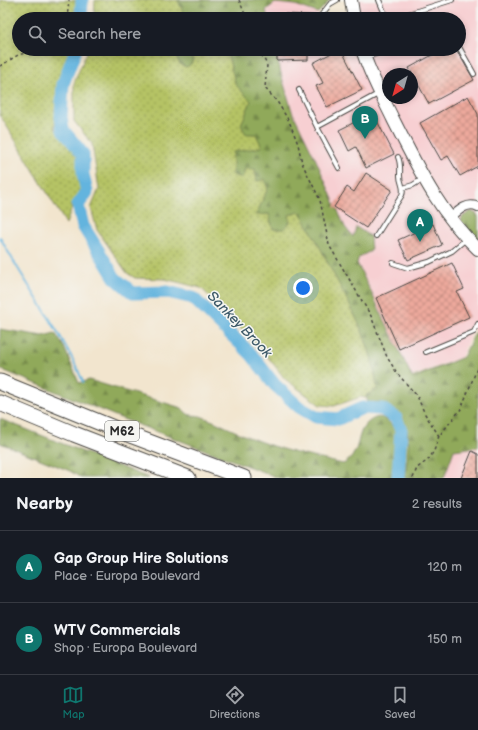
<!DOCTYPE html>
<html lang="en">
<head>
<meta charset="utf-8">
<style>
  body { margin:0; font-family:"Balsamiq Sans",sans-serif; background:#242831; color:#f1f3f6 }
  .compass { position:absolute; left:382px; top:68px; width:36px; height:36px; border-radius:50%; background:#171b24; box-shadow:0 2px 6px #0003; rotate:217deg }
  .you { position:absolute; left:303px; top:288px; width:14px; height:14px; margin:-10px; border:3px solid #fff; border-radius:50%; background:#1a73e8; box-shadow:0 0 0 6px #1a73e833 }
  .badge { display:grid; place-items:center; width:26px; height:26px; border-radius:50%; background:#0f766e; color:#fff; font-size:13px; font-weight:700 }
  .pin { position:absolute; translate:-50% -33px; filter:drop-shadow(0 1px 2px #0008) }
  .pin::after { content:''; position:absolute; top:21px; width:14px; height:12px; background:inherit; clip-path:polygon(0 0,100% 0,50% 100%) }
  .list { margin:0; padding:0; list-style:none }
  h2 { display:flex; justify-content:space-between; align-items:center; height:52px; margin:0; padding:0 16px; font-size:17px }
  h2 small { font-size:13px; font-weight:400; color:#9ea1a6 }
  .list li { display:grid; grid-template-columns:26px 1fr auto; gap:12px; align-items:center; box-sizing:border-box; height:72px; padding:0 16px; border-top:1px solid #363941 }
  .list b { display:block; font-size:15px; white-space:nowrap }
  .list p { margin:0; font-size:13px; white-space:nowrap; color:#9ea1a6 }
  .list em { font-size:13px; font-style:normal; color:#9ea1a6 }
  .icon { flex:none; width:22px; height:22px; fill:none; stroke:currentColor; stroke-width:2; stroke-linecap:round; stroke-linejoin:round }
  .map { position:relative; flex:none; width:478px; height:478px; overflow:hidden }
  .search { position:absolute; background:#171b24; box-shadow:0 2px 6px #0003; left:12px; right:12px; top:12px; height:44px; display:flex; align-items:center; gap:10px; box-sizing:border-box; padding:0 14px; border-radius:22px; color:#9ea1a6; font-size:15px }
  .sheet { height:196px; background:#171b24 }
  nav { display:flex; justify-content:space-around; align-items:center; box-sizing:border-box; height:56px; border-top:1px solid #363941; background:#171b24; font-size:11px; color:#9ea1a6 }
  nav a { display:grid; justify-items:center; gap:2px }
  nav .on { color:#0f766e }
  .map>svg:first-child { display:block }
</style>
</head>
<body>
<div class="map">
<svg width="478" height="478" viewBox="0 0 478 478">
  <defs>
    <pattern id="green-dots" width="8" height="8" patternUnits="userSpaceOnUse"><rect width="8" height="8" fill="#b5c365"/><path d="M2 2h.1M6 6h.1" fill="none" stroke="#939f53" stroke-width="1.8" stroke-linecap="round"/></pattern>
    <pattern id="forest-firs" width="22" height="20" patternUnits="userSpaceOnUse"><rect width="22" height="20" fill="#90a95a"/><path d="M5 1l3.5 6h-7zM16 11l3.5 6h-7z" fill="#768a4b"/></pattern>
    <pattern id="building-cross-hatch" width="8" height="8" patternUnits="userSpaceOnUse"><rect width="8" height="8" fill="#eda99c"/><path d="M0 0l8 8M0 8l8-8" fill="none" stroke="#c08a7f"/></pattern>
  </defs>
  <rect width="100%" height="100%" fill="#f6f6f2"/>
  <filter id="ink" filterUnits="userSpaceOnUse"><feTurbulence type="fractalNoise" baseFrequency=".025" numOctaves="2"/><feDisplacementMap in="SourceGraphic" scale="8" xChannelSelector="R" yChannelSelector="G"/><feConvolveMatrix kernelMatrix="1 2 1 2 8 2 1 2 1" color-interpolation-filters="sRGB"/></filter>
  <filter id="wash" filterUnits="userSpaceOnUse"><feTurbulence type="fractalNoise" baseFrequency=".012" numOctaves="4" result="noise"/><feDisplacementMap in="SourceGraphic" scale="16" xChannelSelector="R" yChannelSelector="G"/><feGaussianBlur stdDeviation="0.9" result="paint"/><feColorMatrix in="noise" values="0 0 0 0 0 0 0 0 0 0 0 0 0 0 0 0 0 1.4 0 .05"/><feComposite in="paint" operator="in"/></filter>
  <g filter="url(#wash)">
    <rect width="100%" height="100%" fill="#f2e5ce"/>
    <path fill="#f7cfd2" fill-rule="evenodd" d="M356,0H478V318L461,357L408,378L360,281L265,49H459V19H359ZM388,74H412V98H388Z
      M275,3L295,5L316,12L324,19H256Z
      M478,446V478H438L451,450Z"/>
    <path fill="url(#green-dots)" stroke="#707748" d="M0,0H77L76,19H19V49H71L58,83L55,128L77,156L81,192L73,205L66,224L0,115Z
      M95,0H241L250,19H94Z
      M88,49H248L347,263L406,380L464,357L454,448L442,478H404L408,422L387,403L361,397L334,406L320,405L285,379L264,352L201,288L165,279L135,278L127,273L97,230L91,208L99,189L92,144L74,121V83Z"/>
    <path fill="url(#forest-firs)" stroke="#5e6a42" d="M178,0H330L318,13L295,5L275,3L266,10L268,19H162L164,15L175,17L183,12Z
      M172,49H188L193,60L190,65L186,67L180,64Z
      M226,49H275L282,77L292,111L316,160L345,227L353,237L356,227L370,236L371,251L359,257L357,263L413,379L463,357L478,327V447L454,450L444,478H405C408,450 416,428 391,409C384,404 377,401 368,403L366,395L377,390C374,347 352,309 332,271C322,251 312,231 300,212L289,215L290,222L284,229H273L269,214L256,215L268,188L265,179L257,181L255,169H245L242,178L233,175V152L262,147L256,134H246L241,125L251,101L236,85Z
      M471,211L477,214L478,217V243L461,221L462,217Z
      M0,329L43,336L55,333L64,347L79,383L89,380L182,408C190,419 194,413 203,417C220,423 235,432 251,438C280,450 312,457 343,464C347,462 352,458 354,453C358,447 358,439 361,432C364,424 376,413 385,419C390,422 394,428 398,432L394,478H279L123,419L0,369Z
      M0,419L13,424L149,478H81L70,471L0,443Z"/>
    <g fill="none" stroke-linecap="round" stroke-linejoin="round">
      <path stroke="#63b4de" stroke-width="2" d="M0,237C26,287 62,330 83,382"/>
      <path stroke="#63b4de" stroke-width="13" d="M81,19L82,0
        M76,49L63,84L61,117L63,130L83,154V174L87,192L78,205L83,226L98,250L115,278L133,293L168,292L193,298L251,354L275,385L299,407L316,417L338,419L362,408L382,409L396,418L401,430L398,478"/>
    </g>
    <g id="blocks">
      <path fill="url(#building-cross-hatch)" d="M277,49H308V60L277,61Z
        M339,49H341L362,90L327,107L316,86L323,83L313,63Z
        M443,49H456L474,80L429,104L409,68Z
        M468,96L478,114V166L460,176L448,156L441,160L420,123Z
        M373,113L394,154L366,168L356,147L349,151L339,130Z
        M366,173L392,190L366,228L334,207L347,187L354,192Z
        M433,224L442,245L408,260L398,240Z
        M452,263L464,289L457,292L469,317L399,349L376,298Z
        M472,451L478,454V478H461Z"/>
    </g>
  </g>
  <g filter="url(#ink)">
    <use href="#blocks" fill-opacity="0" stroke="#494743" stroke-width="1"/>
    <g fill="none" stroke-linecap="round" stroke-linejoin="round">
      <defs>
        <path id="lane" d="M379,0L387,19
          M275,16L319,18L330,4L337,0
          M392,19L452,0
          M459,47L474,74
          M299,90L317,127
          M339,168L317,127L378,94
          M403,188L413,185L424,178
          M376,236L402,195C405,188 400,183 400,176C400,169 401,164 398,157
          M393,263L408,268L429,262L452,251L466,239
          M426,352L474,332L478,324"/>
        <path id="street" d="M364,56L383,49
          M449,219C457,212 467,201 478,207"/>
        <path id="secondary" d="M351,0L354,19
          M362,49C369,73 382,96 393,119C417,166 439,213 478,249"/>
        <path id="highway" d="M0,382L133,436L244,478
          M0,403L74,434L188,478"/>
      </defs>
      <use href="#lane" stroke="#494743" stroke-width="6"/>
      <use href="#street" stroke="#494743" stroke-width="10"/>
      <use href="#secondary" stroke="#494743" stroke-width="14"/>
      <use href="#highway" stroke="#494743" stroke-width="17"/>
      <path stroke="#494743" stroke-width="1.5" stroke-dasharray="3 3" stroke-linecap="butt" d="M239,0L247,19
        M67,19L69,0
        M259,49L267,65L265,88L278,103L289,121L298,144L302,163L320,200L329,245L371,316L387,357L397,373L417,396L425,414L439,436
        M0,66L18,55L39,49
        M413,478L417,468L428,460L434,451L439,436L461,409L478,366"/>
      <use href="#lane" stroke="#fff" stroke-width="4"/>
      <use href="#street" stroke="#fff" stroke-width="8"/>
      <use href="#secondary" stroke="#fff" stroke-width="12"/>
      <use href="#highway" stroke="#fff" stroke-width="15"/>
    </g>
  </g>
  <g text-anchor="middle" stroke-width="3" stroke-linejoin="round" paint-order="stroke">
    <rect fill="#f6f6f2" stroke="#686867" stroke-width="1" x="105" y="421" width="34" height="20" rx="3"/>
    <g font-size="12" font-weight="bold" fill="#2b2b2b">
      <text x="122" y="435">M62</text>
    </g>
    <g font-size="14" font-style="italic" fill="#3f5b6a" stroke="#f6f6f2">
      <text transform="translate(240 324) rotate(46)" y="5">Sankey Brook</text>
    </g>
  </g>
</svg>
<svg class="compass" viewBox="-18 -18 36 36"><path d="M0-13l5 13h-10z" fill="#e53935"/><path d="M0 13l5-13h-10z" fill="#9ea1a6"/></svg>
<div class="you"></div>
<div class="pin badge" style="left:420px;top:242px">A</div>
<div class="pin badge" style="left:365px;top:139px">B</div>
<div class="search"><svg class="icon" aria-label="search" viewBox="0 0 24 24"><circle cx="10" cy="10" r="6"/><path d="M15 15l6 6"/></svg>Search here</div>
</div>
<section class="sheet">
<h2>Nearby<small>2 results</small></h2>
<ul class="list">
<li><span class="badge">A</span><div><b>Gap Group Hire Solutions</b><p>Place · Europa Boulevard</p></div><em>120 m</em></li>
<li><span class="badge">B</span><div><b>WTV Commercials</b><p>Shop · Europa Boulevard</p></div><em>150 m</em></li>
</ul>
</section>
<nav>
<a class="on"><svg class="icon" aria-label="map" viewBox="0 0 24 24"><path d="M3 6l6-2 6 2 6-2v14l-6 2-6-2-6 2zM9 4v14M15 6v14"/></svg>Map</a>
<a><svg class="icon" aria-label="directions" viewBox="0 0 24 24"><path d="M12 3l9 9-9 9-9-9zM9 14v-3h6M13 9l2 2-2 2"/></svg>Directions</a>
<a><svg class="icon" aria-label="saved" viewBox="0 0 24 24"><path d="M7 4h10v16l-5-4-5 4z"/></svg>Saved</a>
</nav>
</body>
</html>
